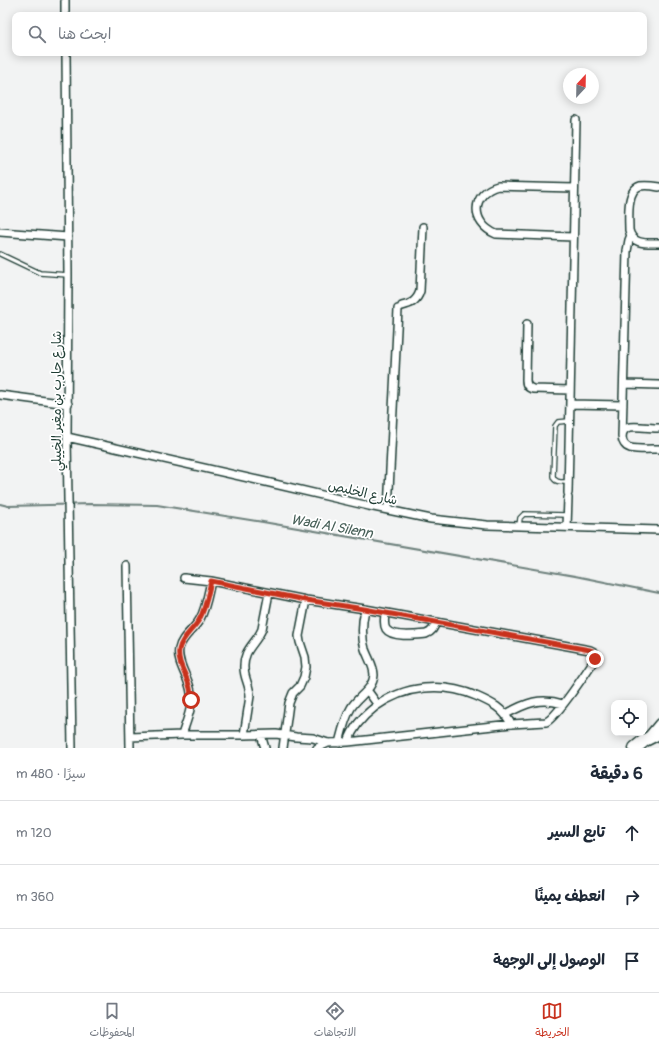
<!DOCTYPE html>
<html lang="ar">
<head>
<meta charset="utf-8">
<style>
  body { margin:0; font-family:Pangolin,"Playpen Sans Arabic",sans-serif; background:#f6f6f7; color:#1f2937; direction:rtl }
  .controls { position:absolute; right:12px; bottom:12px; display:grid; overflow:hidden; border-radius:8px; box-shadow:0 2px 10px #0003 }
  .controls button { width:36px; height:36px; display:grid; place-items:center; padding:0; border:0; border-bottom:1px solid #e0e1e3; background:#fff; color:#1f2937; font:20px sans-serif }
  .compass { position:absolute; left:563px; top:68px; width:36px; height:36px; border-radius:50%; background:#fff; box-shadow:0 2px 10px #0003; rotate:22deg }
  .stop { position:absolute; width:12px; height:12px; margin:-9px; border:3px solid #c8321e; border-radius:50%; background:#fff }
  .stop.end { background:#c8321e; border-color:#fff; box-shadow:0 1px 4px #0008 }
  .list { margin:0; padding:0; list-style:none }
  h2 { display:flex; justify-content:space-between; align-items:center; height:52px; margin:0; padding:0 16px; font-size:17px }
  h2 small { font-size:13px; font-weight:400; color:#747a83 }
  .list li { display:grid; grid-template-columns:26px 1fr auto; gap:12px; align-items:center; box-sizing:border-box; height:64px; padding:0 16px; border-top:1px solid #e0e1e3 }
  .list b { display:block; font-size:15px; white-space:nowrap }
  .list em { font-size:13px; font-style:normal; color:#747a83 }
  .icon { flex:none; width:22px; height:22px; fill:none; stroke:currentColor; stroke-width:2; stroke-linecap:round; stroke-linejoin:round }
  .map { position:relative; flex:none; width:659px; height:748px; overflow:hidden; direction:ltr }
  .search { position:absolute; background:#fff; box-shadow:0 2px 10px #0003; left:12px; right:12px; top:12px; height:44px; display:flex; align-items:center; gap:10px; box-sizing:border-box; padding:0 14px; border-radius:8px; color:#747a83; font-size:15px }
  .sheet { height:244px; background:#fff }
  nav { display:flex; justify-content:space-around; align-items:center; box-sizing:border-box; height:56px; border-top:1px solid #e0e1e3; background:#fff; font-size:11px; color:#747a83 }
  nav a { display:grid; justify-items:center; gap:2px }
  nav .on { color:#c8321e }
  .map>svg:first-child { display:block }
</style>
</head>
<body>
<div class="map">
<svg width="659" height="748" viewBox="0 0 659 748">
  <rect width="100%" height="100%" fill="#f2f3f3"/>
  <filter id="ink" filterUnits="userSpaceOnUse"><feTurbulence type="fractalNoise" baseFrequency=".025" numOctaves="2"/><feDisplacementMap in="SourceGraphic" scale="8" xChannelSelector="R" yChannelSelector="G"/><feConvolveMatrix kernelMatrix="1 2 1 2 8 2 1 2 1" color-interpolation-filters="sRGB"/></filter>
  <g filter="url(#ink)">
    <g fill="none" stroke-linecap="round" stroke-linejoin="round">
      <path stroke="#6d807b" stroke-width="2" d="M0,504L8,506L90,504L157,505L263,522L575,576L659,593"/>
      <defs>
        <path id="service" d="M0,254L40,273L68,275
          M568,482C562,482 554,483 553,476L555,426L558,422L569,421
          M519,526L520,518L524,514L567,515"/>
        <path id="minor" d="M65,0V15
          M66,53L68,275L67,437L72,748
          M659,187C653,186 646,185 640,186C626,190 629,218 629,230C632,245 647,243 659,243
          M0,232L68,237
          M573,237L496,234C470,223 471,193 498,186L574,188
          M402,306C411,304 417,301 420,291L423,227
          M527,324L526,380C526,385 528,388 533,389L570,390
          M624,384L659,385
          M0,395L68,404
          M570,404L623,405
          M659,428C651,428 638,426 630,427C619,429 620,445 630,448C639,450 650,449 659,449
          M67,437L266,482L369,506L431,519L487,525L659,530
          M622,437L627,251L629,240L631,235
          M568,493L576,120
          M388,510L398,309
          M567,527L568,498
          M127,566L130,748
          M385,613C385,618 383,624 386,629C392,638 416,635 426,634C432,632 434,628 436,622
          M367,690L378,705
          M506,714C526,703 540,697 563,704
          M182,735C186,722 193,707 191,693C190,679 176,663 179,649C181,637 194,630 200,619C206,608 208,594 211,581
          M244,735L250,696C250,686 244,678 244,668C243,649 256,644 262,629L269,593
          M261,735L265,748
          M649,735L659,723
          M130,737L182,735H244L276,734L296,737L313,738L328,743L348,742L511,724L546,722C557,717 587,671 595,659L596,654L594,652L590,650L365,609L306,600L211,581L184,578
          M348,742C353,727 362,717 375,707C405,685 443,682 476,696C492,703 503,708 511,724
          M339,743C342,731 345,718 351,708C358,696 373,690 374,675C374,666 368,658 365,649C361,636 362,623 365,609
          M283,748L289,703L293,693L300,686L304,677L306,667L305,657L300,642L299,636L306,600
          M317,748L328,743"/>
        <path id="primary" d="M635,748L645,740L659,733"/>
      </defs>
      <use href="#service" stroke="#1f3d34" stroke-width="6"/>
      <use href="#minor" stroke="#1f3d34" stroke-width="10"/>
      <use href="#primary" stroke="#1f3d34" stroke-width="15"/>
      <use href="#service" stroke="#fff" stroke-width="3.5"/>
      <use href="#minor" stroke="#fff" stroke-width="7"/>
      <use href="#primary" stroke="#fff" stroke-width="12"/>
    </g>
  </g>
  <g fill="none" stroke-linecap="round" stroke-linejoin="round" filter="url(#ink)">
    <path stroke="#c8321e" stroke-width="5" d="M191,700C191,695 191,690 189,685C186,674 177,662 179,650C181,638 193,630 199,620C206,608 208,594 211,581L306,600L364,609L590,650C595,651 597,654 595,659"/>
  </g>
  <g text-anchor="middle" stroke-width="3.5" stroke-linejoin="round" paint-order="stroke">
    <g font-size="13" fill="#1f3d34" stroke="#fff">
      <text transform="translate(56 401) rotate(-90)" y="5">شارع حارب بن مغير الخييلي</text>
      <text transform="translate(363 492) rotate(13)" y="5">شارع الخليص</text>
    </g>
    <g font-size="14" font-style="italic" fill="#465f57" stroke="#fff">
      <text transform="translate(332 526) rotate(10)" y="5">Wadi Al Silenn</text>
    </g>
  </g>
</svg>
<div class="controls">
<button><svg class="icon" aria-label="locate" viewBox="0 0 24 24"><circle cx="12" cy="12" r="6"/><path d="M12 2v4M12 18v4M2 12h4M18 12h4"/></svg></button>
</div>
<svg class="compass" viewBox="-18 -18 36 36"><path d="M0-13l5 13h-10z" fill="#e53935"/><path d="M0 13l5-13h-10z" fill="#747a83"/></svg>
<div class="stop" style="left:191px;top:700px"></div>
<div class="stop end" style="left:595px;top:659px"></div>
<div class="search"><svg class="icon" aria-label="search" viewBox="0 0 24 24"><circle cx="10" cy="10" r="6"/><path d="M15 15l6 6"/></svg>ابحث هنا</div>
</div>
<section class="sheet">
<h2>6 دقيقة<small>سيرًا · 480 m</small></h2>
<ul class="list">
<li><svg class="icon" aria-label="ahead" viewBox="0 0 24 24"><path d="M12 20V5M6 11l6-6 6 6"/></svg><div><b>تابع السير</b></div><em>120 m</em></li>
<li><svg class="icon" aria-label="right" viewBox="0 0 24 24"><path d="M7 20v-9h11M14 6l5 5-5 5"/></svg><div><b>انعطف يمينًا</b></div><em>360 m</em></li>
<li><svg class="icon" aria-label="arrive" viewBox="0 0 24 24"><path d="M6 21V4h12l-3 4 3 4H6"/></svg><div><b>الوصول إلى الوجهة</b></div></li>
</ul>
</section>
<nav>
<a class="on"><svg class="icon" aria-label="map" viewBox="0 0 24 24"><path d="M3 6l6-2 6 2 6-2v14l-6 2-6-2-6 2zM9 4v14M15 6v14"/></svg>الخريطة</a>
<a><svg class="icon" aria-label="directions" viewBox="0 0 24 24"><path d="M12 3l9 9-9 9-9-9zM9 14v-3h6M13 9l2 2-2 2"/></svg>الاتجاهات</a>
<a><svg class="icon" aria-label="saved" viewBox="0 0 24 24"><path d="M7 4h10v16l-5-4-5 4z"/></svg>المحفوظات</a>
</nav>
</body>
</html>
